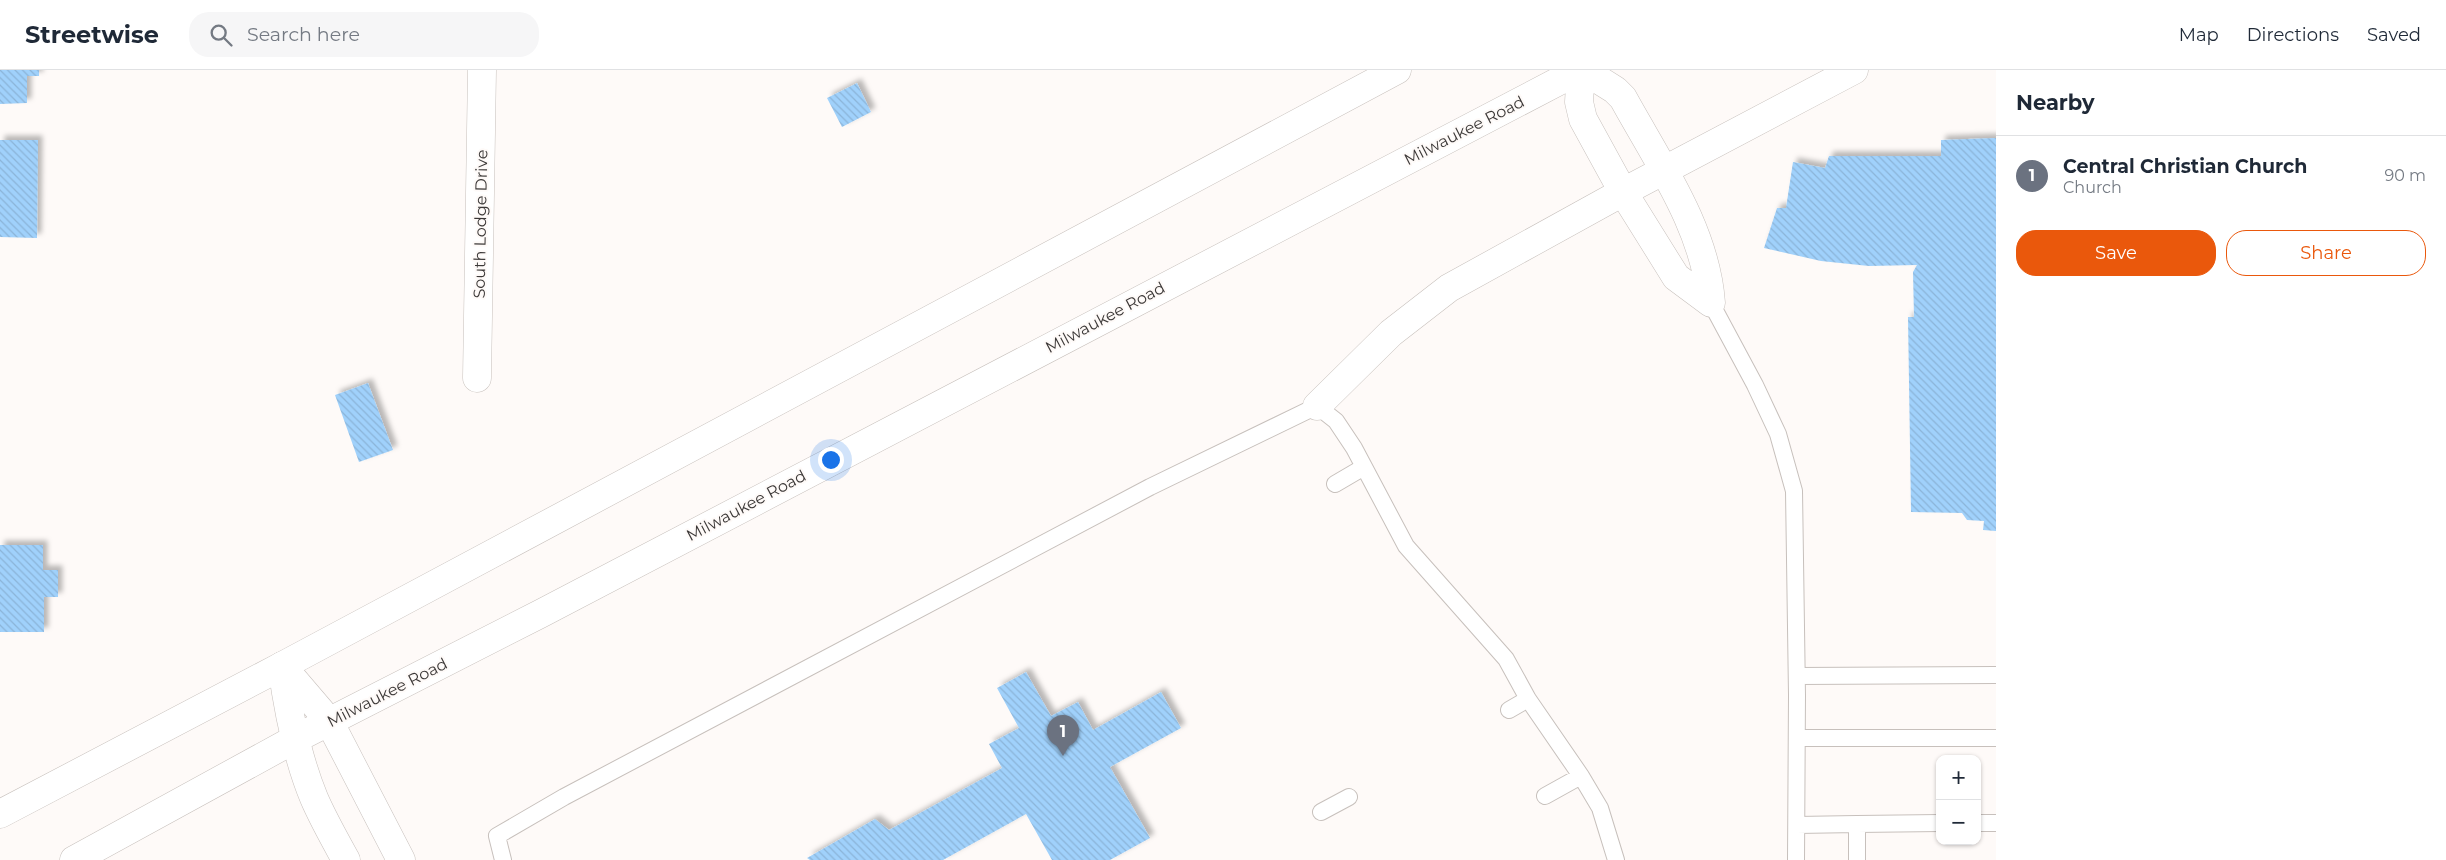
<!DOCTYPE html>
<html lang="en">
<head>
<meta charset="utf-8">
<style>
  body { margin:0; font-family:Montserrat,sans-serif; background:#f6f6f7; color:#1f2937 }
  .controls { position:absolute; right:15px; bottom:15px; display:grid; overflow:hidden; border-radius:10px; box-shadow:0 1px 4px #0004 }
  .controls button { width:45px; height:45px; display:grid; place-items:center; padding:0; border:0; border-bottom:1px solid #e0e1e3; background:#fff; color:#1f2937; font:25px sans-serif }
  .you { position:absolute; left:830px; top:389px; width:18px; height:18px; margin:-12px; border:4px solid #fff; border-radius:50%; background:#1a73e8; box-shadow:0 0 0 8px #1a73e833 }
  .badge { display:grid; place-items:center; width:32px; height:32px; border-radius:50%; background:#ea580c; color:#fff; font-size:16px; font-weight:700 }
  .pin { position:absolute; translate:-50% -41px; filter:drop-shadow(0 1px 2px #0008) }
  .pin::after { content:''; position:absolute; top:26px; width:18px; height:15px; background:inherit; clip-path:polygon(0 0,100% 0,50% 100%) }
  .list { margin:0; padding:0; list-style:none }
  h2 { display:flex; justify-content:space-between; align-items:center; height:65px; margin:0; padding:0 20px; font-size:21px }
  h2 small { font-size:16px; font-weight:400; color:#747a83 }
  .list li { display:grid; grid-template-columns:32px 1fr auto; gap:15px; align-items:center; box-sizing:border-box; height:80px; padding:0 20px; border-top:1px solid #e0e1e3 }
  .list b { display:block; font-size:19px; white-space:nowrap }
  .list p { margin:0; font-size:16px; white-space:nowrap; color:#747a83 }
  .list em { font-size:16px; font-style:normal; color:#747a83 }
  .actions { display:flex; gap:10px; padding:15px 20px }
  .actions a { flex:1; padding:11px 0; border:1px solid #ea580c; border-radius:20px; text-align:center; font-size:18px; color:#ea580c }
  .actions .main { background:#ea580c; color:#fff }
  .icon { flex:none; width:28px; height:28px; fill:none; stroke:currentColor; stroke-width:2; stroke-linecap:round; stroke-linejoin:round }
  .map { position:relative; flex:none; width:1996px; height:790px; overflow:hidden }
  header { display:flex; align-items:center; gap:30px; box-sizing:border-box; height:70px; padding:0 25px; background:#fff; border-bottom:1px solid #e0e1e3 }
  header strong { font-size:24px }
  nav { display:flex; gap:28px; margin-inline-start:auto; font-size:18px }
  .search { width:350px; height:45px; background:#f6f6f7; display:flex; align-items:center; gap:12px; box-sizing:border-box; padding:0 18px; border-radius:20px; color:#747a83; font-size:19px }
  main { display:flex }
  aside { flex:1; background:#fff }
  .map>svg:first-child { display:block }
</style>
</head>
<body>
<header>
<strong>Streetwise</strong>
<div class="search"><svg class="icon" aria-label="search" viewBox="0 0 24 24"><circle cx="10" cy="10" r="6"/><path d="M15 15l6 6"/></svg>Search here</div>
<nav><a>Map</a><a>Directions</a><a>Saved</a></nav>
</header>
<main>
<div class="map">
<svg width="1996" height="790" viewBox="0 0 1996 790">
  <defs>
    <pattern id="building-back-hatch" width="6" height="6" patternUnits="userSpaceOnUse" patternTransform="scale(1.25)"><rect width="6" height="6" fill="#a0d1fb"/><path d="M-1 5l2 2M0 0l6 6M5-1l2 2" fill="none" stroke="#8bb4d8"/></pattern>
    <filter id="shadow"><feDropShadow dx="4.5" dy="-4.5" stdDeviation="2.5" flood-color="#0004"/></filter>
  </defs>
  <rect width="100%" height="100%" fill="#fefaf8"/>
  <path fill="url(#building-back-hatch)" filter="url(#shadow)" d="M0,0H39V6H27V33L0,34Z
    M857,13L871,42L842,57L827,28Z
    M1996,68V461L1983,460L1984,451L1967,450L1962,443L1911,442L1908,247H1914L1913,202L1917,195L1869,196L1821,191L1764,178L1777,138H1786L1793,92L1825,98L1829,86H1941V70Z
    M0,70H38L37,168L0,167Z
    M368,313L393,380L359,392L335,325Z
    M0,475H43V500H58V527H44V562H0Z
    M1026,602L1051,646L1078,632L1093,660L1161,622L1181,658L1110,697L1150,768L1110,790H1052L1026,744L943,790H810L807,788L875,749L889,760L1002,698L989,674L1019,658L997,618Z"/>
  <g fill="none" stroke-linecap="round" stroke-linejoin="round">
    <defs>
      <path id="service" d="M1711,233L1755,315L1778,364L1794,421L1797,625L1796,790
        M1335,414L1364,397
        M1797,606L1996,605
        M1509,640L1528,629
        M1797,668H1996
        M1545,726L1581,706
        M1321,742L1349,727
        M1977,753H1996
        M1857,754L1940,753
        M1797,755L1857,754V790
        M503,790L497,766L564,727L1150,417L1317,336L1336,351L1354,378L1406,476L1506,589L1528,629L1581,706L1600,738L1616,790"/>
      <path id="minor" d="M1581,0L1579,32L1583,49L1623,122L1676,207L1711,233C1706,159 1658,92 1623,28L1615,20L1583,0
        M477,308L482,0
        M1317,336L1391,263L1449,218L1623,122L1854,0"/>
      <path id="tertiary" d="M282,596L329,651L401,790
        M282,596C288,641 297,687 314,728C323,749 335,770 346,790"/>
      <path id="primary" d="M0,744L282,596L1397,0
        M74,790L295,669L540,544L1580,0"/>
    </defs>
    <use href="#service" stroke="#c7c0bc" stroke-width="18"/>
    <use href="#minor" stroke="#c7c0bc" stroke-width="29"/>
    <use href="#tertiary" stroke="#c7c0bc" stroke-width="29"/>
    <use href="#primary" stroke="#c7c0bc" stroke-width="29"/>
    <use href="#service" stroke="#fff" stroke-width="16"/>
    <use href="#minor" stroke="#fff" stroke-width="28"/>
    <use href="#tertiary" stroke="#fff" stroke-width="28"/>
    <use href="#primary" stroke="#fff" stroke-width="28"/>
  </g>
  <g text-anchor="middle" stroke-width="4" stroke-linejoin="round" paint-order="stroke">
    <g font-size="16" fill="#3b3837" stroke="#fefaf8">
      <text transform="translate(1464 60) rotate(-27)" y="6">Milwaukee Road</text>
      <text transform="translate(480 154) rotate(-89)" y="6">South Lodge Drive</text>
      <text transform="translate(1105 247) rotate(-28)" y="6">Milwaukee Road</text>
      <text transform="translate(746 435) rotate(-28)" y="6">Milwaukee Road</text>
      <text transform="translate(387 622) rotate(-27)" y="6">Milwaukee Road</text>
    </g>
  </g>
</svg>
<div class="controls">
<button>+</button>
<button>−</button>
</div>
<div class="you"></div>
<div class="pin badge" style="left:1063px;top:686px;background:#6b7280">1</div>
</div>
<aside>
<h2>Nearby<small></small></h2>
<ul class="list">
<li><span class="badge" style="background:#6b7280">1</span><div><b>Central Christian Church</b><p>Church</p></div><em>90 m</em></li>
</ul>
<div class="actions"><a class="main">Save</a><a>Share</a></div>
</aside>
</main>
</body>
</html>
